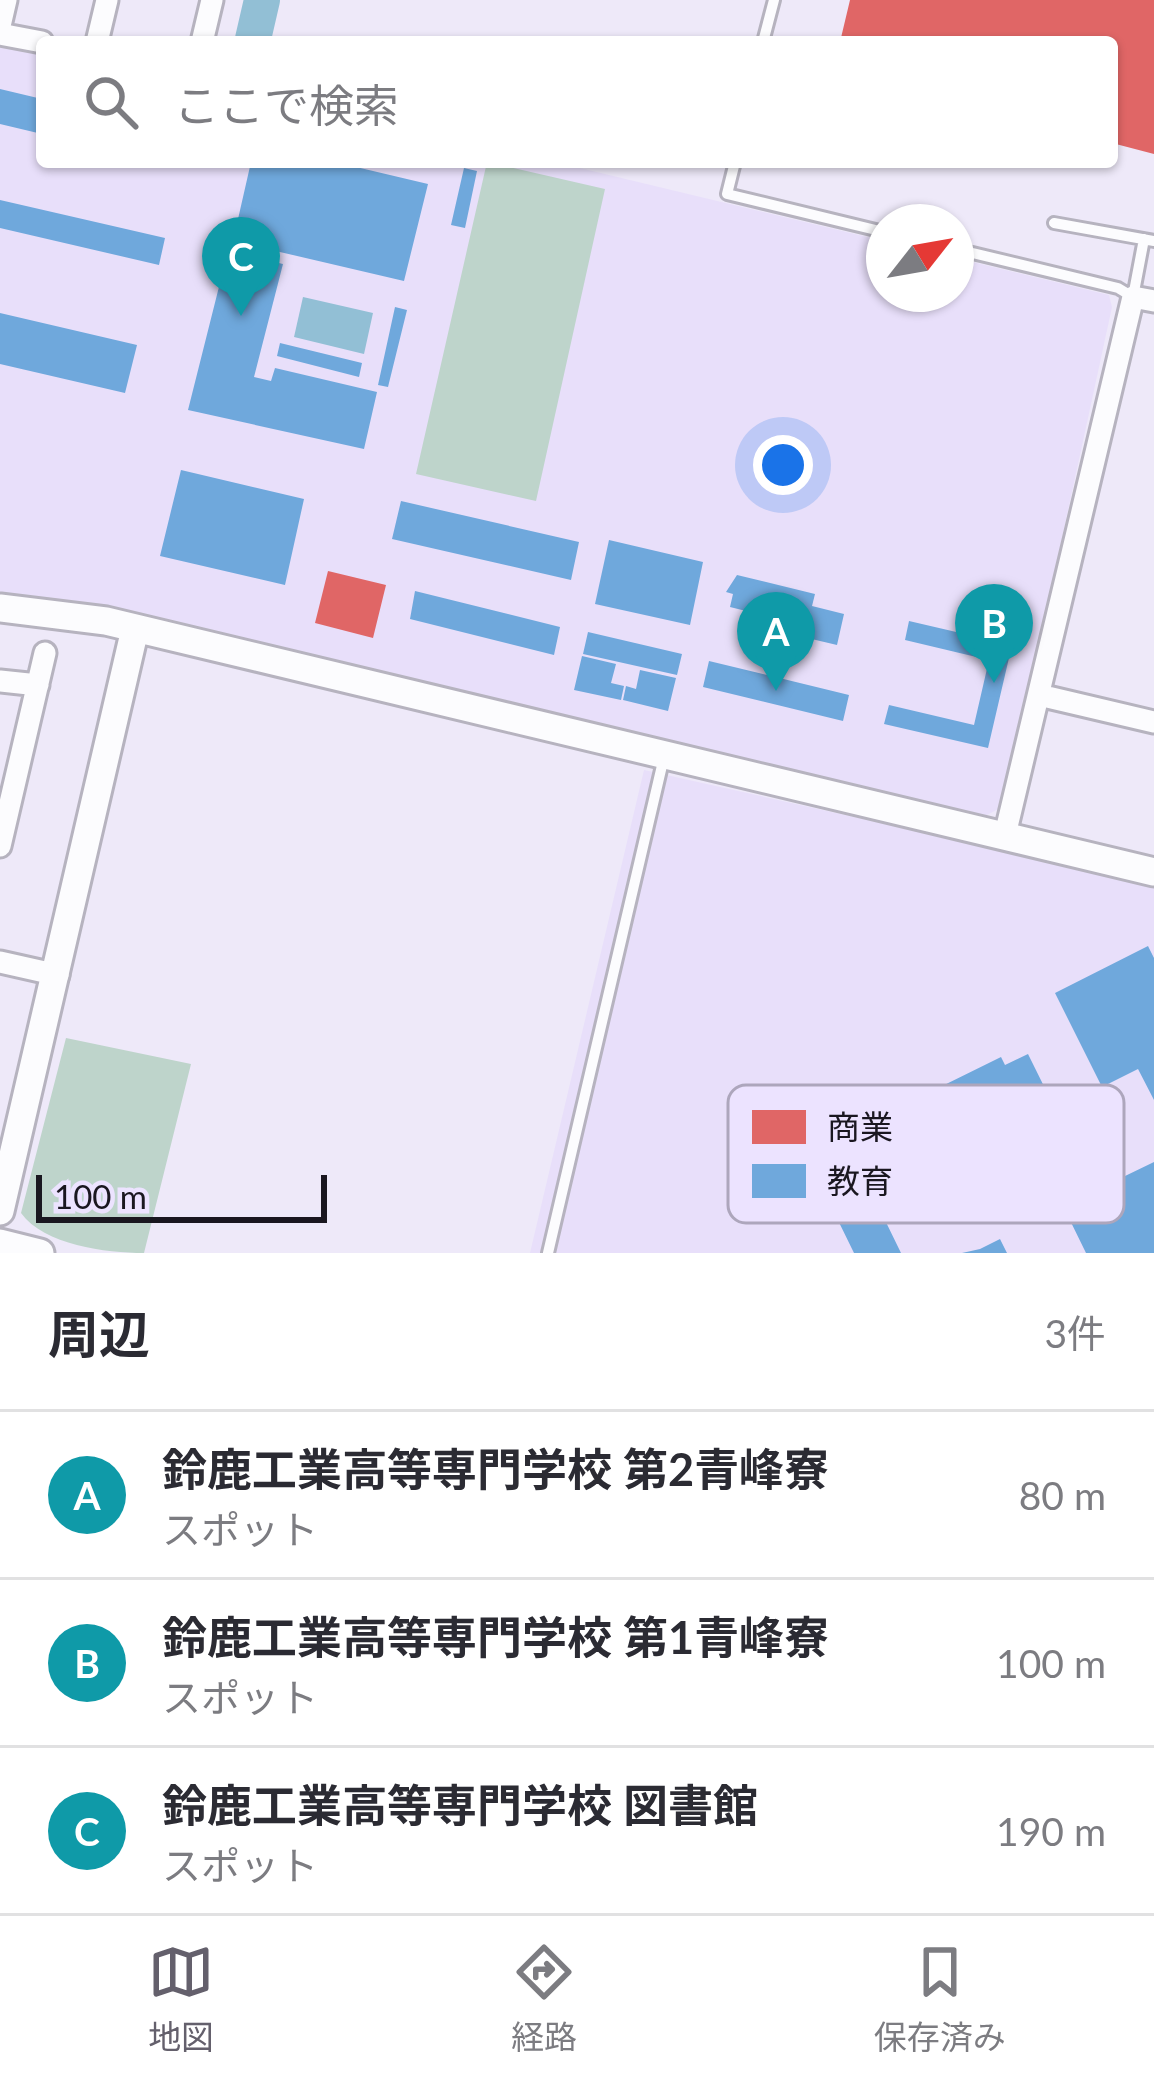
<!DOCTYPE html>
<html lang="ja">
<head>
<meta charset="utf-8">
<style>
  body { margin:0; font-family:Lato,"Noto Sans JP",sans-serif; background:#f2f2f3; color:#2b2b33 }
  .compass { position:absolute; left:866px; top:204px; width:108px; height:108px; border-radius:50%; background:#fff; box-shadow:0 3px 9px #0004; rotate:59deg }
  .scale { position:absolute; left:36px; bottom:30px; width:291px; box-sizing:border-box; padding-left:12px; border:6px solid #1a1720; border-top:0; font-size:33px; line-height:42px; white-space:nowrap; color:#1a1720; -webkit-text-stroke:9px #ece3ff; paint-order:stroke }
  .you { position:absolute; left:783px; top:465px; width:42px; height:42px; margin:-30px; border:9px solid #fff; border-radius:50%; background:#1a73e8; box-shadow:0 0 0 18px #1a73e833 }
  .badge { display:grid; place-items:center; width:78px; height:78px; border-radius:50%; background:#64606c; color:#fff; font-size:39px; font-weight:700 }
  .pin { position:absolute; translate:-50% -99px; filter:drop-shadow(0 3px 6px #0008) }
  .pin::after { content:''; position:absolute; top:63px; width:42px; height:36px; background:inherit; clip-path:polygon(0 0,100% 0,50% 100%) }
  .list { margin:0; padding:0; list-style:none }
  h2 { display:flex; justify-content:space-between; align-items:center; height:156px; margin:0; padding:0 48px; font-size:51px }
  h2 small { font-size:39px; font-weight:400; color:#7c7c81 }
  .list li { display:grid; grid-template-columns:78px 1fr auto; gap:36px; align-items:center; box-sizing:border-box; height:168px; padding:0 48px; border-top:3px solid #e1e1e2 }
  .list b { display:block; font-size:45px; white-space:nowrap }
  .list p { margin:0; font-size:39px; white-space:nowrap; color:#7c7c81 }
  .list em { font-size:39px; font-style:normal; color:#7c7c81 }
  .icon { flex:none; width:66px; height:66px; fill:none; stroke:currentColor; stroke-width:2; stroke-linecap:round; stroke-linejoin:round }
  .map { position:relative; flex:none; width:1154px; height:1253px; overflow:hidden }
  .search { position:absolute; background:#fff; box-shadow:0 3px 9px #0004; left:36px; right:36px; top:36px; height:132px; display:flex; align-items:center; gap:30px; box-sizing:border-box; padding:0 42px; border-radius:12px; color:#7c7c81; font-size:45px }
  .sheet { height:660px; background:#fff }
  nav { display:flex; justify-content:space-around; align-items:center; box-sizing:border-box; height:168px; border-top:3px solid #e1e1e2; background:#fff; font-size:33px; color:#7c7c81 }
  nav a { display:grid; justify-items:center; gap:6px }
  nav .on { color:#64606c }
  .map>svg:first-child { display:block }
</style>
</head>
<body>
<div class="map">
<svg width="1154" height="1253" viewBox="0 0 1154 1253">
  <rect width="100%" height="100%" fill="#eee9f9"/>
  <path fill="#e8dffa" d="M0,38L42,46V162H555L884,241V294H956V258L1109,295L1112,307L1004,806L983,817L111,610L0,596Z
    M644,770L1154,884V1253H530Z"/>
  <path fill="#bed4cb" d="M487,162L605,189L536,501L416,474Z
    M66,1038L191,1064L144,1253C106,1253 44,1245 21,1213Z"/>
  <path fill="#92bfd5" d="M303,297L373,313L364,354L294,337Z"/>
  <path fill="#e06666" d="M850,0H1154V154L1112,143V42H840Z
    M328,571L386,585L373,638L315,623Z"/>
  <path fill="#6fa8dc" d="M0,89L42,99V134L0,124Z
    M251,162H335L428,184L404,281L233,241Z
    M464,168L477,171L465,228L451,225Z
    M0,200L165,238L159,265L0,228Z
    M228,251L283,264L254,377L271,381L275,368L377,392L364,449L188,410Z
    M395,307L407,310L388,387L378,385Z
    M0,313L137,345L125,393L0,364Z
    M280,343L362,363L359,377L277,356Z
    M181,470L304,499L285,585L160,556Z
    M401,501L579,542L571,580L392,539Z
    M609,540L703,562L690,625L595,604Z
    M737,575L815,594L812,606L844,614L837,645L799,636L802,625L730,607L733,594L726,592Z
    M415,591L560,627L554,655L410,619Z
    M909,621L1012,645L988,748L884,724L889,705L974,725L989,660L905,640Z
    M588,632L682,654L677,675L583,654Z
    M582,656L616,664L611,683L624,686L621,700L574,690Z
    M709,661L849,695L843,721L703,687Z
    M640,670L676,678L668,711L623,700L626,686L636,689Z
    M1148,946L1154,958V1100L1138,1069L1102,1087L1055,993Z
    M1028,1054L1073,1145L1053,1155L1057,1163L982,1201L979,1195L963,1203L953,1184L943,1189L915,1131L923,1127L915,1111L933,1102L928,1093L1001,1057L1005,1065Z
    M824,1095L901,1253H854L786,1114Z
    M1154,1162V1253H1086L1063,1206Z
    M1000,1239L1007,1253H962L980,1249Z"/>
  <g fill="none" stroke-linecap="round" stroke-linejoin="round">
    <path stroke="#92bfd5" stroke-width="36" d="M253,39L262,0"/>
    <defs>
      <path id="service" d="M763,42L774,0
        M735,162L727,194L884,232
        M1054,223L1154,241
        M956,249L1118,288L1133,297L1144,239
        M548,1253L664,757"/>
      <path id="minor" d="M0,26L6,0
        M0,34L42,42
        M97,42L107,0
        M202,42L212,0
        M0,681L38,685
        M1039,695L1154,722
        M1005,835L1133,297L1154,301
        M0,846L45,653
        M0,962L58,975"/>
      <path id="tertiary" d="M0,608L106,621L1154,872
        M0,1211L135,629
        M0,1243L40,1253"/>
    </defs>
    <use href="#service" stroke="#b6b3bf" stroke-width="16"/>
    <use href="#minor" stroke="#b6b3bf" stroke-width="27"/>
    <use href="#tertiary" stroke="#b6b3bf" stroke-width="33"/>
    <use href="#service" stroke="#fcfcfe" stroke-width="10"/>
    <use href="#minor" stroke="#fcfcfe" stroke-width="21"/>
    <use href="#tertiary" stroke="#fcfcfe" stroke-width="27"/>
  </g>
  <rect x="728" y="1085" width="396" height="138" rx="18" fill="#ece3ff" stroke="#ada6bc" stroke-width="3"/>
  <rect x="752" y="1110" width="54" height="34" fill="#e06666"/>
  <rect x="752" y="1164" width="54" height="34" fill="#6fa8dc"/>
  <g font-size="33" fill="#1a1720">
    <text x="827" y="1139">商業</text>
    <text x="827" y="1193">教育</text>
  </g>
</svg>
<svg class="compass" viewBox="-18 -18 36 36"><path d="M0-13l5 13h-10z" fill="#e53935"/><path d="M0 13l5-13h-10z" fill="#7c7c81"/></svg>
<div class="scale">100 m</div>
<div class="you"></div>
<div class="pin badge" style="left:776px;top:691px;background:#0f9aa8">A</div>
<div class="pin badge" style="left:994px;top:683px;background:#0f9aa8">B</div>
<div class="pin badge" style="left:241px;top:316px;background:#0f9aa8">C</div>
<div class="search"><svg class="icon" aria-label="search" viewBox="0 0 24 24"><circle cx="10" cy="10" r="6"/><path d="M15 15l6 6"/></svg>ここで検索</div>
</div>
<section class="sheet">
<h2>周辺<small>3件</small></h2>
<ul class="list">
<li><span class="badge" style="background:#0f9aa8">A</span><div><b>鈴鹿工業高等専門学校 第2青峰寮</b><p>スポット</p></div><em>80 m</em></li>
<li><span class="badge" style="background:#0f9aa8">B</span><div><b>鈴鹿工業高等専門学校 第1青峰寮</b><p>スポット</p></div><em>100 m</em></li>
<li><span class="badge" style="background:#0f9aa8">C</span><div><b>鈴鹿工業高等専門学校 図書館</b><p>スポット</p></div><em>190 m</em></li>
</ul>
</section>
<nav>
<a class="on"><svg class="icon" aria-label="map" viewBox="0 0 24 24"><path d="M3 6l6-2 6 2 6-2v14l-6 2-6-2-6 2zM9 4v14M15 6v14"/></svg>地図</a>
<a><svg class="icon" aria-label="directions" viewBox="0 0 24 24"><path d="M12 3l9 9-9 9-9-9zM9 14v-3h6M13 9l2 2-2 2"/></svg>経路</a>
<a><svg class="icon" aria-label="saved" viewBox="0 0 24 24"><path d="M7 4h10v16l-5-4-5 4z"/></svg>保存済み</a>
</nav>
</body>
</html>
